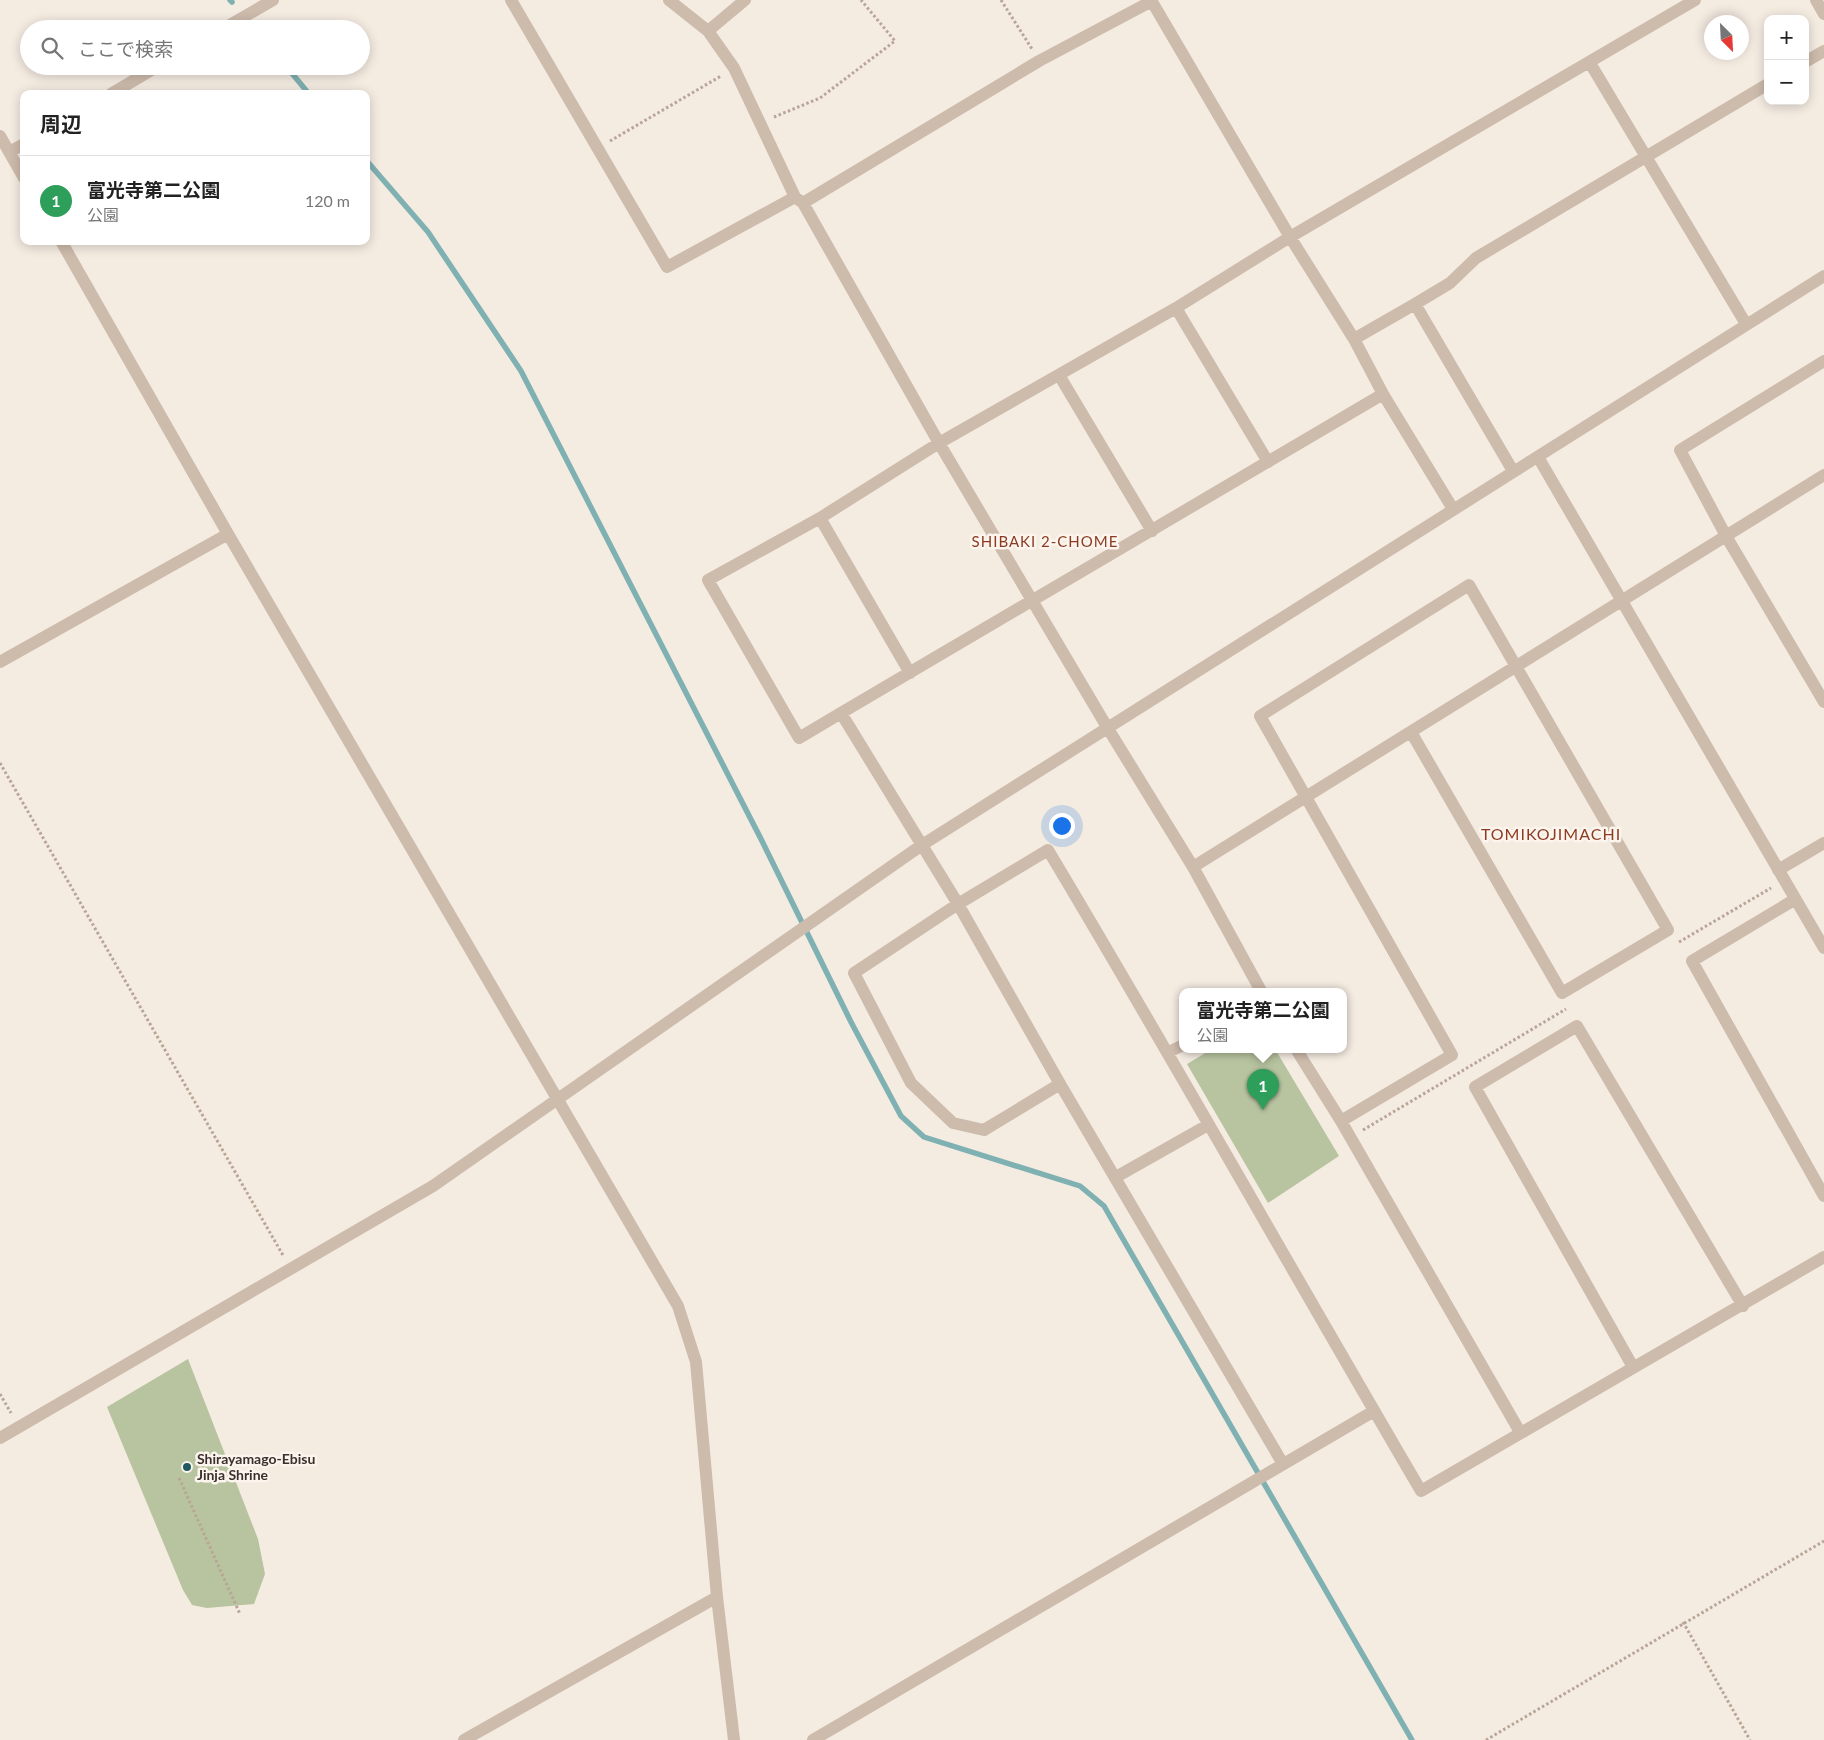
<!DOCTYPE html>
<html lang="ja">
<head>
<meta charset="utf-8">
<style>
  body { margin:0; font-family:Lato,"Noto Sans JP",sans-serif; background:#f2f2f2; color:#222 }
  .controls { position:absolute; right:15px; top:15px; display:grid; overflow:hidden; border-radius:10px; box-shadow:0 2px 12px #0003 }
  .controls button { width:45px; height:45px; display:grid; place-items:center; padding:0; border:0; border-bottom:1px solid #e0e0e0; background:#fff; color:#222; font:25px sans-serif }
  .compass { position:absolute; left:1704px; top:15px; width:45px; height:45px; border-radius:50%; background:#fff; box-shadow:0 2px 12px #0003; rotate:156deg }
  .you { position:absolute; left:1061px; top:825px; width:18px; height:18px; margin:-12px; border:4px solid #fff; border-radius:50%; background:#1a73e8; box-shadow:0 0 0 8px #1a73e833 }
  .badge { display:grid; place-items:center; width:32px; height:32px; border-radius:50%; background:#ea580c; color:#fff; font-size:16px; font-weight:700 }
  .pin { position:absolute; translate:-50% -41px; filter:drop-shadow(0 1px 2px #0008) }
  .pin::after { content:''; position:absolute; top:26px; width:18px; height:15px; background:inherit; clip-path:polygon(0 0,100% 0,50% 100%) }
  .popup { position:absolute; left:1179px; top:988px; width:168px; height:65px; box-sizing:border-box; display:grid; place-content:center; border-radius:10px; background:#fff; filter:drop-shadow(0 1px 4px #0005); font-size:16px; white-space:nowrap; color:#767676 }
  .popup b { font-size:19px; color:#222 }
  .popup::after { content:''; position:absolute; left:50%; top:100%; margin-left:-10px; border:10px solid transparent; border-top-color:#fff }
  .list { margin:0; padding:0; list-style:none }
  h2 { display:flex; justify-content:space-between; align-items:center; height:65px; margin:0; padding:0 20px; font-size:21px }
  h2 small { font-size:16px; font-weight:400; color:#767676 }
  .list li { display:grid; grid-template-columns:32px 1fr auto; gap:15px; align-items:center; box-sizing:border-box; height:90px; padding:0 20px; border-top:1px solid #e0e0e0 }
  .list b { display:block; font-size:19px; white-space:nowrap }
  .list p { margin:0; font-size:16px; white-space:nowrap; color:#767676 }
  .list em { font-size:16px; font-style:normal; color:#767676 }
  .icon { flex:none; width:28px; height:28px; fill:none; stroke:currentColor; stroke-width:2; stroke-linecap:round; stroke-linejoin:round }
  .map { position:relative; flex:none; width:1824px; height:1740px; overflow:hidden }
  .search { position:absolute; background:#fff; box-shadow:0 2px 12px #0003; left:20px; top:20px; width:350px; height:55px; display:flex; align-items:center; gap:12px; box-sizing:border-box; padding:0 18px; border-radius:28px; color:#767676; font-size:19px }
  .panel { position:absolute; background:#fff; box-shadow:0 2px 12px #0003; left:20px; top:90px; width:350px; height:155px; border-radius:10px }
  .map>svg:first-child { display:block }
</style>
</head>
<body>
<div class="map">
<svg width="1824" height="1740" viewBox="0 0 1824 1740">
  <rect width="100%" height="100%" fill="#f4ebe1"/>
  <path fill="#b8c4a0" d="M1212,1049H1275L1339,1156L1268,1203L1187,1064Z
    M188,1359L258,1539L265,1574L254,1604L207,1608L192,1605L183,1590L107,1407Z"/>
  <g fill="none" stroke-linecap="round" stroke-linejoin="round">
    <path stroke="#7fb0b2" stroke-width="5.5" d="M230,0L232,2
      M253,28V29
      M286,66L309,94
      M366,160L428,232L521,371L762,841L851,1022L901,1116L924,1137L1080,1186L1104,1206L1412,1740"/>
    <path stroke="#b9a596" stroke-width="3" stroke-dasharray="2.5 2.5" stroke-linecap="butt" d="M1001,0L1032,49
      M774,117L820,98L895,41L861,0
      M610,141L721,76
      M0,763L284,1257
      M1679,942L1771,888
      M1363,1130L1566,1009
      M0,1394L11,1413
      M179,1478L240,1614
      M1683,1622L1750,1740
      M1486,1740L1824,1541"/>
    <path stroke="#cdbbac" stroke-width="12" d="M511,0L667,267L795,197
      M669,0L708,31L734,68L795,197L803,203L939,443L1107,727L1193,867L1261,991
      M1151,0L1290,237L1354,339L1383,394L841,713L958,904L1048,850C1175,1062 1296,1278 1421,1491L1824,1257
      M1816,0L1824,14
      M223,29L273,0
      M708,31L745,0
      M1805,62L1824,51
      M1590,63L1746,324
      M111,94L158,66
      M0,136L24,178
      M9,152L24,144
      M803,203L1039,61L1152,1
      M61,241L228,534L678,1306L696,1362L717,1597L734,1740
      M1176,308L1268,462
      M1354,339L1415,304
      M1824,361L1680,450L1726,536L1824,702
      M1059,375L1152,531
      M1383,394L1453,509
      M1538,457L1824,948
      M1513,471L1415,304L1450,283L1476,258L1768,84
      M820,518L910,673
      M0,662L228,534
      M841,713L799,738L708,580L820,518L939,443L1176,308L1290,237L1695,0
      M1193,867L1824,475
      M1778,870L1824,843
      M1794,900L1692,961L1824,1196
      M1296,1049L1341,1121L1520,1432
      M1169,1052L1183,1045
      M1060,1084L984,1130L953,1123L911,1083L854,973L958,904L1060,1084L1283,1464
      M1341,1121L1452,1055L1260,716L1469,585L1668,930L1562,993L1411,732
      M1116,1177L1208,1125
      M1633,1367L1475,1087L1577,1026L1743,1306
      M0,1438L433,1186L922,845L1824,276
      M464,1740L717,1597
      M813,1740L1374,1411"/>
  </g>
  <circle fill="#1f5a5e" stroke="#fbf5ee" stroke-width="2" cx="187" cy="1467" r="5"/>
  <g text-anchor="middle" stroke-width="5" stroke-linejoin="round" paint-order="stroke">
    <g font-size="14" font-weight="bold" fill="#3b302b" stroke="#fbf5ee" text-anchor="start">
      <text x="197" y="1464">Shirayamago-Ebisu<tspan x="197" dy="16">Jinja Shrine</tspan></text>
    </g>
    <g font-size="15" letter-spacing="1" fill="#8c3b22" stroke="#fbf5ee">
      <text x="1045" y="547">SHIBAKI 2-CHOME</text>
    </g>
    <g font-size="16" letter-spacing="1" fill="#8c3b22" stroke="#fbf5ee">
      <text x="1551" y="840">TOMIKOJIMACHI</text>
    </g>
  </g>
</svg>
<div class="controls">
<button>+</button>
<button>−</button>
</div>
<svg class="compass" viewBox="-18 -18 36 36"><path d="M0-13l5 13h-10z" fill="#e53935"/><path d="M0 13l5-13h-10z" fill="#767676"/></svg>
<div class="you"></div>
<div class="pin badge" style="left:1263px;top:1110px;background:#2e9e5b">1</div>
<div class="popup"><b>富光寺第二公園</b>公園</div>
<div class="search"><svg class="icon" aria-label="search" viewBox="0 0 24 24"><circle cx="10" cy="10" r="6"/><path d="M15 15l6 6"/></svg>ここで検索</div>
<section class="panel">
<h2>周辺<small></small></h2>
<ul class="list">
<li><span class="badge" style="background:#2e9e5b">1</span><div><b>富光寺第二公園</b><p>公園</p></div><em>120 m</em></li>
</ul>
</section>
</div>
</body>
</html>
